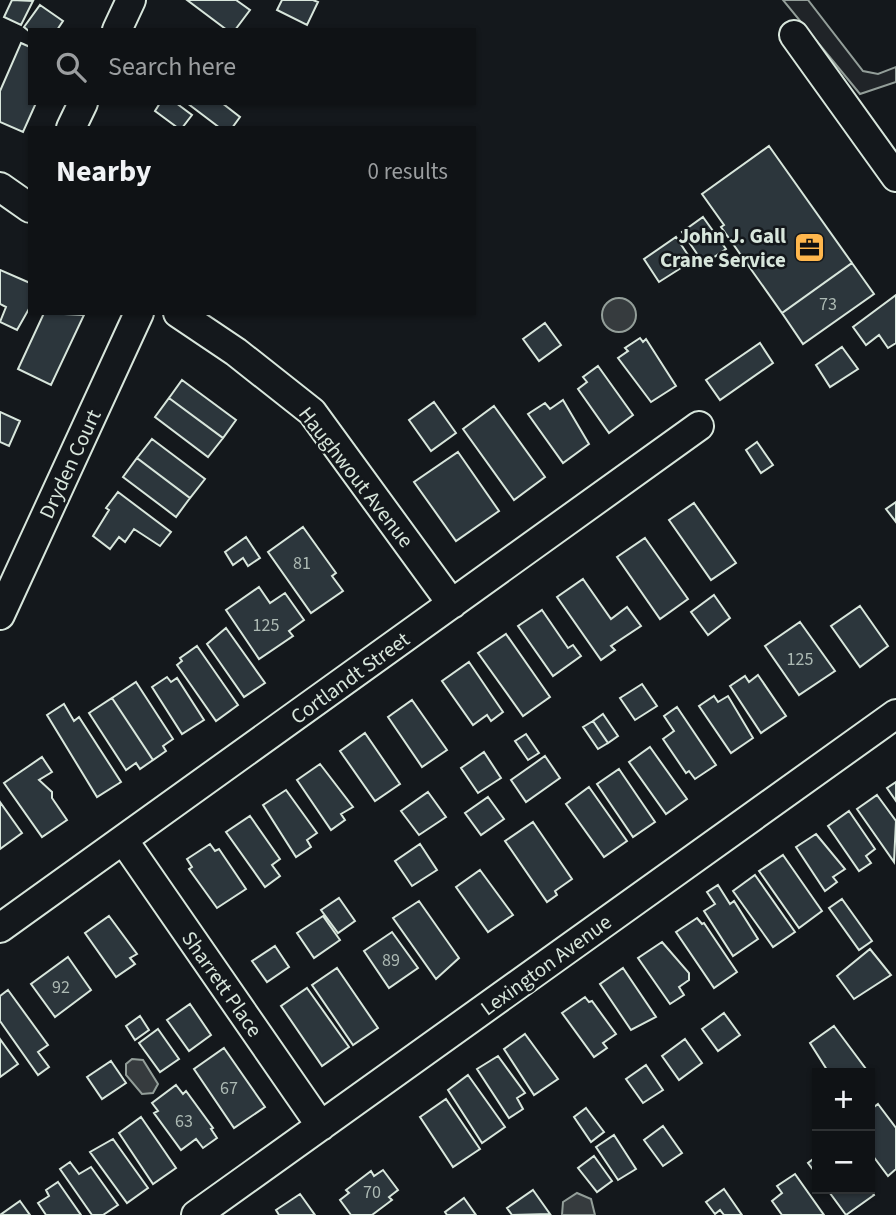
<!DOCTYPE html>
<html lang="en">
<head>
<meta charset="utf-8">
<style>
  body { margin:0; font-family:"Source Sans 3",sans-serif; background:#181b1e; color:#f1f3f6 }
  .controls { position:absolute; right:21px; bottom:21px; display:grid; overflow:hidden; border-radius:0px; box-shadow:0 2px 5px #0004 }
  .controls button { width:63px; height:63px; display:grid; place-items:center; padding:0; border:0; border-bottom:2px solid #2f3234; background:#0f1215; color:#f1f3f6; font:35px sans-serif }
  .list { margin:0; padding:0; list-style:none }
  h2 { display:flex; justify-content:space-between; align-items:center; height:91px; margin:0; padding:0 28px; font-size:30px }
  h2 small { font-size:23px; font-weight:400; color:#9b9ea0 }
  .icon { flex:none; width:38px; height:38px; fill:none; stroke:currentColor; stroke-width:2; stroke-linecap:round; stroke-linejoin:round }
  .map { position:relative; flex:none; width:896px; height:1215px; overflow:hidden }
  .search { position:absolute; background:#0f1215; box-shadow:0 2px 5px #0004; left:28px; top:28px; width:448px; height:77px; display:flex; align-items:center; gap:18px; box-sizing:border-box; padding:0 24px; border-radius:0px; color:#9b9ea0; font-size:26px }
  .panel { position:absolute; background:#0f1215; box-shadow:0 2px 5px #0004; left:28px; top:126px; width:448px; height:189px; border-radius:0px }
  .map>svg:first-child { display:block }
</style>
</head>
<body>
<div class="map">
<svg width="896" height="1215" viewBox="0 0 896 1215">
  <rect width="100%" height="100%" fill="#14181c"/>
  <path fill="#202428" stroke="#939e99" stroke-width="2" d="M783,0H808L863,71L878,74L896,67V82L860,94Z"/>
  <path fill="#363b3e" stroke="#939e99" stroke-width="2" d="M602 315a17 17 0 1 1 34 0a17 17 0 1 1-34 0Z
    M132,1059L143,1060L158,1084L153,1093L142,1094L126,1075V1064Z
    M577,1193L591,1199L595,1215H562L563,1202Z"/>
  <path fill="#2c363c" stroke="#d8e6dc" stroke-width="2" d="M12,0L33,1L21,25L4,17Z
    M187,0H236L250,10L235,30H227Z
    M282,0H313L318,2L307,25L277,10Z
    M40,5L63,21L57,30L30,32L24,27Z
    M21,43L30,47V103H36L23,132L0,122V91Z
    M160,103H176L192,115L182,128H178L155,111Z
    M187,103H222L240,117L232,128H220Z
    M769,146L852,263L782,313L721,227L724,225L702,194Z
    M703,217L726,249L704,264L682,232Z
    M676,237L692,261L659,282L644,259Z
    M852,263L874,294L803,344L782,313Z
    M0,270L30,283V307L17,330L0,322L6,307L0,304Z
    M896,295V343L888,348L879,335L866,345L853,327Z
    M44,313L84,315L51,385L18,369Z
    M545,323L561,345L539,361L523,339Z
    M640,338L643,342L646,339L676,386L651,402L618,358L628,351L625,348Z
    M760,343L773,363L720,400L706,380Z
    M842,347L858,369L830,387L816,365Z
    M598,366L633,415L609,433L578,389L587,382L583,377Z
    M182,380L236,420L223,438L169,398Z
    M169,398L223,438L208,457L155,417Z
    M563,400L589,444L563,463L528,414L545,403L550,409Z
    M434,402L456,433L431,451L409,420Z
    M494,406L545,477L514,500L463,429Z
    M0,412L20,421L9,446L0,442Z
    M152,439L205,479L190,498L137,458Z
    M757,442L773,465L761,473L746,450Z
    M458,452L499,511L456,541L414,482Z
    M137,458L190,498L176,517L123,477Z
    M118,492L171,532L160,546L134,529L125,542L119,537L110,549L93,536L109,510L106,508Z
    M896,502V522L886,509Z
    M694,503L736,563L711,580L669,520Z
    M303,527L336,573L332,576L343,591L311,613L268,552Z
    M246,537L260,558L248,566L243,558L233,565L225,552Z
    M645,538L688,599L660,619L617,557Z
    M583,579L611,619L627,607L641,626L611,646L615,650L601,660L557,597Z
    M259,587L270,603L285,593L304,620L289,631L293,636L259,659L226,610Z
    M714,595L730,618L708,635L691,612Z
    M860,606L888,646L860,667L831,626Z
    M542,610L568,648L573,645L581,656L553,676L518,626Z
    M800,622L835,671L799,695L765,646Z
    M226,628L265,683L244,697L207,644Z
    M506,634L550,697L523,716L478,653Z
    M197,646L238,705L216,721L177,665L182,661L180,658Z
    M469,662L503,712L491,721L487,715L473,725L442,681Z
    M758,675L786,716L761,733L730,686L745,676L749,682Z
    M167,677L171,682L177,678L204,720L182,734L152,687Z
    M136,682L173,739L163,746L166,751L153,760L112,698Z
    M642,684L657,706L635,720L620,698Z
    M714,696L718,702L728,696L753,738L731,753L699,706Z
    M112,698L153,760L140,769L136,763L126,770L89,713Z
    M412,700L447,750L422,767L388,717Z
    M64,704L74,721L79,717L121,782L97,797L47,715Z
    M677,707L716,765L695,779L689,771L686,773L663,739L674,731L664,716Z
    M603,714L618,736L608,743L593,721Z
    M593,721L608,743L598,749L583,727Z
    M365,733L400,784L375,801L340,751Z
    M526,734L539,753L528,760L515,741Z
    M650,747L687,799L666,814L629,762Z
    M484,752L501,778L478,793L461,768Z
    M545,756L560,778L526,802L511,780Z
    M42,757L52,772L39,780L52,792V798L67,820L42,837L4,783Z
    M320,764L353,807L341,814L345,820L331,830L297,780Z
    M619,769L655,822L633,837L597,784Z
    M896,782V801L887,788Z
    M589,787L627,841L604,857L566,804Z
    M286,790L317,833L307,840L311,847L296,857L263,805Z
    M428,792L446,817L419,835L401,811Z
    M877,795L896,821L894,862L857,809Z
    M488,797L504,819L481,835L465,813Z
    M0,802L22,833L0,849Z
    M849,811L875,849L866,856L871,863L859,871L828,826Z
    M250,816L280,859L272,865L280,876L265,887L226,832Z
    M533,822L572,879L555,891L557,895L547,902L505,841Z
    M816,834L845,869L833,877L837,882L825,891L796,847Z
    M210,844L215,851L219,849L246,889L217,908L189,869L192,867L187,859Z
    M420,844L437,870L412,886L395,861Z
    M783,855L822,911L799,928L759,871Z
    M480,870L513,915L488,932L456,887Z
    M755,875L795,932L773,947L733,891Z
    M718,885L730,904L734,901L758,939L733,956L704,911L715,904L707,892Z
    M339,898L355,921L338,933L321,910Z
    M842,899L872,941L859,950L829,908Z
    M419,901L459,958L436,979L393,918Z
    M109,916L137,954L130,958L135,964L116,977L85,933Z
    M323,916L340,940L314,958L297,933Z
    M697,918L702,924L704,923L737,972L714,988L676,932Z
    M392,932L418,968L389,988L364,951Z
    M662,942L689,973V980L679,987L684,995L670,1004L638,958Z
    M275,946L289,967L267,982L252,961Z
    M870,949L891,975L854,999L837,976Z
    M68,957L91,990L55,1017L31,984Z
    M337,968L378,1028L353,1045L312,985Z
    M623,968L656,1017L631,1030L600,984Z
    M307,988L349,1047L322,1066L281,1006Z
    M8,990L48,1045L38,1052L49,1067L38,1075L0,1021V996Z
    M585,997L589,1002L592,1001L616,1034L603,1043L607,1048L594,1057L562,1013Z
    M190,1004L211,1035L189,1051L167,1020Z
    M724,1013L740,1035L718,1051L702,1029Z
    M140,1016L149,1030L135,1040L126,1026Z
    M834,1026L866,1069L860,1073H829L810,1043Z
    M158,1029L179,1059L160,1072L139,1043Z
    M525,1034L558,1079L534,1095L504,1049Z
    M0,1039L18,1064L0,1077Z
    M685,1039L702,1063L679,1080L662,1056Z
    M224,1048L265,1107L234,1128L194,1069Z
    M498,1056L525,1093L517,1098L523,1109L509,1118L477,1069Z
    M111,1061L126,1083L102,1099L87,1077Z
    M646,1065L663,1090L643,1103L626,1079Z
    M468,1075L505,1127L482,1143L448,1090Z
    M176,1085L183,1094L186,1091L213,1128L211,1129L217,1138L203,1148L196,1139L181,1150L154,1113L158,1111L152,1103Z
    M446,1099L480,1149L453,1167L420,1117Z
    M878,1104L896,1128V1169L888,1176L870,1152V1110Z
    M586,1108L604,1132L591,1142L574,1117Z
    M141,1117L176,1168L153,1184L119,1133Z
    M663,1126L682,1153L663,1166L644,1140Z
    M614,1135L636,1169L618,1180L596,1147Z
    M113,1139L148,1188L127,1203L90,1152Z
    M594,1156L612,1181L597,1192L578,1168Z
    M817,1156V1175L808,1163Z
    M70,1162L79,1174L91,1167L118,1205L103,1215H92L60,1169Z
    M383,1170L398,1190L389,1197L392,1200L372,1215H351L340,1200L349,1193L346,1190L371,1171L374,1176Z
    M795,1174L824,1215H782L772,1201L782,1193L777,1186Z
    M58,1182L81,1215H46L38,1203L49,1196L46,1190Z
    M724,1189L742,1215H724L720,1210L715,1214L706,1202Z
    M827,1189H870L874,1195L846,1215Z
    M533,1190L550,1214L512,1215L507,1208Z
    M300,1194L315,1215H279L276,1210Z
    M464,1198L476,1215H447L445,1212Z
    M20,1201L30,1215H0Z"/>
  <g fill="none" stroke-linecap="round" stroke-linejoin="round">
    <defs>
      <path id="minor" d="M117,30L131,0
        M794,35L896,177
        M71,128L83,103
        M0,187L30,208
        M178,313L236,352L312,412L452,604
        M0,615L139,313
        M124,841L321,1126
        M0,928L699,426
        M196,1215L896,714"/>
    </defs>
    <use href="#minor" stroke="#d8e6dc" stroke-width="32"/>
    <use href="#minor" stroke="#14181c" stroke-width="28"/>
  </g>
  <defs>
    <symbol id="office-square" viewBox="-11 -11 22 22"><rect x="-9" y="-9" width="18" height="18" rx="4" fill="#ffb74d" stroke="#14181c"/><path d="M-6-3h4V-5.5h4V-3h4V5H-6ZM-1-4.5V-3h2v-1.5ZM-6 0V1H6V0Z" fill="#111"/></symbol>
  </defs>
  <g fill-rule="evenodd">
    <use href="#office-square" x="792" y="230" width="35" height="35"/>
  </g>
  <g text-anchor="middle" stroke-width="5" stroke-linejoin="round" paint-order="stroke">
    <g font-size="18" fill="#adbab4">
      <text x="828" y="310">73</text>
      <text x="302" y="569">81</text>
      <text x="266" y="631">125</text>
      <text x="800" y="665">125</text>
      <text x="391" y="966">89</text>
      <text x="61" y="993">92</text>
      <text x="229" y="1094">67</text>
      <text x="184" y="1127">63</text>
      <text x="372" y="1198">70</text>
    </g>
    <g font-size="21" font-weight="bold" fill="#d8e6dc" stroke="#14181c" text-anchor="end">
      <text x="786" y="243">John J. Gall<tspan x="786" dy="24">Crane Service</tspan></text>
    </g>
    <g font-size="21" fill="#d8e6dc" stroke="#14181c">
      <text transform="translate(70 464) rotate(-65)" y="7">Dryden Court</text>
      <text transform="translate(356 477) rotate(52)" y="7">Haughwout Avenue</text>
      <text transform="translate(350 678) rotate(-36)" y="7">Cortlandt Street</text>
      <text transform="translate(546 965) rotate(-36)" y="7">Lexington Avenue</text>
      <text transform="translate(222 984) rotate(55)" y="7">Sharrett Place</text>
    </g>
  </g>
</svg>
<div class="controls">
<button>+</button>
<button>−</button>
</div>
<div class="search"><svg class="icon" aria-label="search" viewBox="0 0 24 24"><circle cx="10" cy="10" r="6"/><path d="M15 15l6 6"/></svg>Search here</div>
<section class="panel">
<h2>Nearby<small>0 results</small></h2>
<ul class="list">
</ul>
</section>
</div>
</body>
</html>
